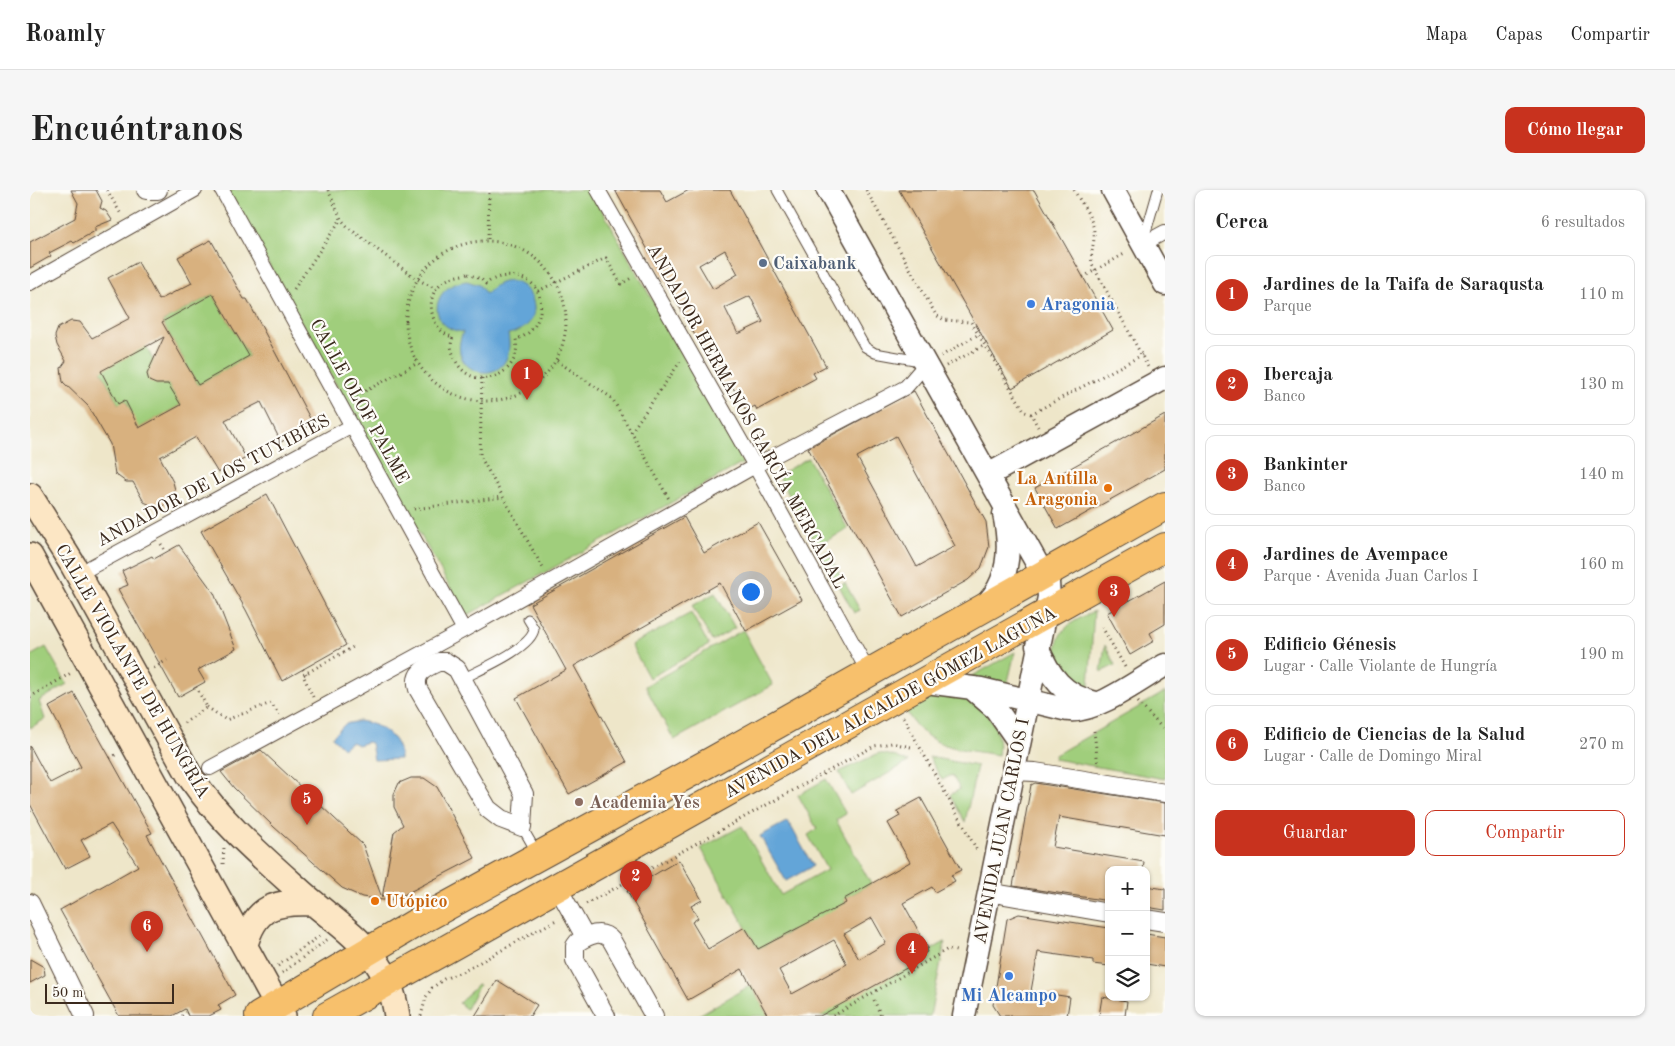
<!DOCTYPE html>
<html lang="es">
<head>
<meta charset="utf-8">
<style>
  body { margin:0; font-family:"Old Standard TT",serif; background:#f6f6f6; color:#222 }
  .controls { position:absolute; right:15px; bottom:15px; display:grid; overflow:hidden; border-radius:10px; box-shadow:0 1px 4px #0004 }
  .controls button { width:45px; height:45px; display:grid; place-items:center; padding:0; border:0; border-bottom:1px solid #e0e0e0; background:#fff; color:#222; font:25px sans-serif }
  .scale { position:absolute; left:15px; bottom:12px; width:129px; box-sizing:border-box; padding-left:5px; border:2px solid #3b2a1e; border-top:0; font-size:14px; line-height:18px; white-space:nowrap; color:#3b2a1e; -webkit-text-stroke:4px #fdfcf7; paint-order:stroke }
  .you { position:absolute; left:720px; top:401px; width:18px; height:18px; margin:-12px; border:4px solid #fff; border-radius:50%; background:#1a73e8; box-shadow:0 0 0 8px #1a73e833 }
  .badge { display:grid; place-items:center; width:32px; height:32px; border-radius:50%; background:#c8321e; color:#fff; font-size:16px; font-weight:700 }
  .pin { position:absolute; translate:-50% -41px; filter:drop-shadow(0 1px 2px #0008) }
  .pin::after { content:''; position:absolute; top:26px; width:18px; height:15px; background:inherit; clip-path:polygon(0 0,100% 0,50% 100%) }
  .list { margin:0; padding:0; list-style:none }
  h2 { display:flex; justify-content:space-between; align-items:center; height:65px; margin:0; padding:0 20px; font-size:21px }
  h2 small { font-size:16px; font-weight:400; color:#767676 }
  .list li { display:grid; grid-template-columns:32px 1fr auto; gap:15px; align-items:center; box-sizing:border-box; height:80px; margin:0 10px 10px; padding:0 10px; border:1px solid #e0e0e0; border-radius:10px }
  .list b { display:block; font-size:19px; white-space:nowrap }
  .list p { margin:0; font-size:16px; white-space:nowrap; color:#767676 }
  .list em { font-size:16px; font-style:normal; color:#767676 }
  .actions { display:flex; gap:10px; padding:15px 20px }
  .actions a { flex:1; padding:11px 0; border:1px solid #c8321e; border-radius:10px; text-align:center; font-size:18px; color:#c8321e }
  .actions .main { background:#c8321e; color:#fff }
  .icon { flex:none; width:28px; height:28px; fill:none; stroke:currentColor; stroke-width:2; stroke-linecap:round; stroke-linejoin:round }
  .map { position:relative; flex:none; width:1135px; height:826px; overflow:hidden; border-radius:10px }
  header { display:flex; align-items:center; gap:30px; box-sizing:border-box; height:70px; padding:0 25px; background:#fff; border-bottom:1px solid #e0e0e0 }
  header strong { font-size:24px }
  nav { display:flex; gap:28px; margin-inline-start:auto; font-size:18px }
  .intro { display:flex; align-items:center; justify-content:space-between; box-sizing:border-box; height:120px; padding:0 30px }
  h1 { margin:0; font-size:35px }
  .button { padding:12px 22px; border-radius:10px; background:#c8321e; color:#fff; font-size:18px; font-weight:700 }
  main { display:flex; gap:30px; padding:0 30px }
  aside { flex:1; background:#fff; border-radius:10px; box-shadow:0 1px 4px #0004 }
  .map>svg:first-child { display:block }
</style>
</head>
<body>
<header>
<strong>Roamly</strong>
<nav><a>Mapa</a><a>Capas</a><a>Compartir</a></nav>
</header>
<div class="intro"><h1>Encuéntranos</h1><a class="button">Cómo llegar</a></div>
<main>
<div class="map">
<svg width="1135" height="826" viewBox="0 0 1135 826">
  <rect width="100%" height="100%" fill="#fdfcf7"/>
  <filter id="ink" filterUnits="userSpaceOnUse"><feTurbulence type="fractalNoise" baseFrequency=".02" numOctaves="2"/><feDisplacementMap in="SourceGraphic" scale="10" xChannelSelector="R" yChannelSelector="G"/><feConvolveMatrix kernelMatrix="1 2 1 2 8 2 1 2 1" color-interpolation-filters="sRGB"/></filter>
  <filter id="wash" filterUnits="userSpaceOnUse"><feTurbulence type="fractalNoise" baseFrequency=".0096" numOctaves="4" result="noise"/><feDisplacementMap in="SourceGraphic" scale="20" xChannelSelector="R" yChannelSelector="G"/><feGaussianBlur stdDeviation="1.12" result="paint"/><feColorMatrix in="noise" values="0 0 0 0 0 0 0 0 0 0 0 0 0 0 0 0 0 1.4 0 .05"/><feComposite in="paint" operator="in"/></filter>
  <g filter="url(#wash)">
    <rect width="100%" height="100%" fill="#eee6c9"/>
    <path fill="#a0ce7c" stroke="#6e7c4d" d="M197,0H561L713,273L436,426Z
      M183,104L219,166L168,195L132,132Z
      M116,156L124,172L126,194H138L151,215L111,237V247L95,225L101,222L96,211L88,214L67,173Z
      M778,268L818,339L787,356L748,285Z
      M797,361L812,388L807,391L791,365Z
      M815,393L830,420L824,423L809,396Z
      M685,403L705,438L682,451L662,416Z
      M1064,421L1059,496C1054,495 1049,494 1044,492C1025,483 1020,454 1035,439C1042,431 1055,426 1064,421Z
      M661,423L679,455L619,488L601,455Z
      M713,440L743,495L644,550L615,496Z
      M1075,455L1085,475L1071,482Z
      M16,457L37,494L9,511L15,529L0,538V466Z
      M985,462L977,496L939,488Z
      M1135,502V589L1024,569L1025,565Z
      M902,505C914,505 929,504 940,510C960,520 972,543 968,565C928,558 898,560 876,521Z
      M849,563L864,566L878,572L821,605L809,582Z
      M899,567L947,576L935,632L920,605L930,599L922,585L912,590Z
      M796,589L816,624L806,630L841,694L814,709L816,713L764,746L761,741L728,759L671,658L712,636L751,705L797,680L778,645L787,639L768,605Z
      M915,752L900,826H782Z
      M447,795H449L436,819L429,813Z
      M721,795L738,826H667Z"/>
    <path fill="#64a5d8" stroke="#50687b" d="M437,91L449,95L456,104C491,63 532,134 478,144C489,202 412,188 433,142C396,138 400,95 437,91Z
      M329,531C349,534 371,546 370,569L344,570L341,553L337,552L328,555L321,552L313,558L302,547L315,534Z
      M758,631L783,676L756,691L730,646Z"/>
    <g id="blocks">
      <path fill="#d8b17f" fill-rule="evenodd" d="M41,0H66L72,11L70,18L76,21L82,30L65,37V41L44,53L42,51L19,63L21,66L0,78V52L45,28L48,13Z
        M585,0H630L637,12L659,0H700L796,176L783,183L786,188L727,220L725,216L716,221L701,194L694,198ZM695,60L708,84L683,99L669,75ZM720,106L733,132L708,144L695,118Z
        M869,0H1004L1083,140L982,198Z
        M181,50L214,109H217L283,234L251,252L231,212L195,230L216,268L188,283L166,247L130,267L143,292L145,300L142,308L136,315L125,317L114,312L103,292H96L85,284L80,254L58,216L33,192L31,178L36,171L27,155L25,146L28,138L41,131L50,132L62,148L100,128L78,88L108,72L129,110L162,93L148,67ZM183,104L219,166L168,195L132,132ZM134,147L117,184L119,191L126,194H138L151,215L109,238L95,210L88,214L71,181Z
        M884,201L956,332L959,357L951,378L938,390L872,427L778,258ZM866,246L925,356L887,377L827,267Z
        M1135,225V279L1028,339L1005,298Z
        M237,304L316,455L252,491L216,420L171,341Z
        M654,327L674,363L728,332L772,410L716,441L690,393L544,476L597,572L539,604L486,508L536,480L500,414Z
        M149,355L184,403L206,459L168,480L175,492L148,507L88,399L98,395L92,381L122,366L124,369Z
        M1135,391V434L1120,443L1124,451L1100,465L1077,423Z
        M44,503L122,643L117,645L205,805L188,815L191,820L179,826H158L155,819L142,826H89L30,720L108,676L81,634L51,650L60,666L35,679L0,614V556L20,593L51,577L19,517Z
        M231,560L333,655L352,708L364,642L373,635L364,617V604L369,593L381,588H394L407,597L445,668L366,709L353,710L332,707L312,698L244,637L204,598L191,582Z
        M1005,593L1135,613V645L1029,627L1023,657L1114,672L1113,680H1079V711L983,696L1001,595Z
        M891,608L931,680L921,685L925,691L905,702L902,697L873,713L898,758L896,759L897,762L889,766L891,770L790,826H738L712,779L658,810L597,701L649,670L672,710L661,716L668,728L662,732L678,759L715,737L728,759L816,713L814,709L880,672L858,633L870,626L867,621ZM842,728L856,753L829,769L814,744ZM804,750L817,774L762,804L749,780Z
        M1116,696L1135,699V720L1116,717Z
        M989,724L1079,738V776L1063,774V770L1008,762L1001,801L1040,807L1037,826H970L963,815L977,729Z
        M1116,744L1135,747V777L1116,774Z
        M0,769L14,777L15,785L0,793Z
        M467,790L507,815L500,826H445Z
        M1072,807L1097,811L1095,826H1069Z"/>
    </g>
  </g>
  <g filter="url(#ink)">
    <use href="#blocks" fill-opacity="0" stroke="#564638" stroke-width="1"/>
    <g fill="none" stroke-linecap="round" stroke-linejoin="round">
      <defs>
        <path id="service" d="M747,0L835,157L845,163L890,171
          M1114,49L1128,0
          M432,489C449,480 502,458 504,439L498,429
          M492,637L507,663"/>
        <path id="pedestrian" d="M192,0L434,440
          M568,0L725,276L833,472
          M1113,54L1135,42
          M0,93L165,0
          M61,377L322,236
          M180,578L434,440L725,276L876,197L895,175"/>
        <path id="minor" d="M116,0H128
          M408,472H416L427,479L494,604L492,637L471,629L458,619L388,499C383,483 395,478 408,472Z
          M984,581L1005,582L1135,603
          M528,698L555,747
          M958,702L1079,723
          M0,713L55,826
          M1116,729L1135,732
          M576,826L545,770V756L548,752C560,744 572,739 582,751L624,826"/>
        <path id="tertiary" d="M798,0L1018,393L1019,407L934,826
          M1083,0L1135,94
          M958,285L1135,188
          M953,417C981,393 981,357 974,324
          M1007,456C1019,486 1033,506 1066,513
          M896,492L951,499L1038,520C1064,524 1111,489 1135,475
          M944,500L966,519L989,552"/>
        <path id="secondary" d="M0,306L43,375L161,588C192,633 232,667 272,703C316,742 358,762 367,826
          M0,366L253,826
          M215,755C225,716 246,711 284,713"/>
        <path id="primary" d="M229,826L384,734L682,571L1135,316
          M297,826L1135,357"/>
      </defs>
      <use href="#service" stroke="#564638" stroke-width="11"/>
      <use href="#pedestrian" stroke="#564638" stroke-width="16"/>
      <use href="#minor" stroke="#564638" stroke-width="20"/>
      <use href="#tertiary" stroke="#564638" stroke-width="25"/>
      <use href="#secondary" stroke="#564638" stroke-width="28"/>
      <use href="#primary" stroke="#564638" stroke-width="30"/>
      <path stroke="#564638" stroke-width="3" stroke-dasharray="1 4" stroke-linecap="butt" d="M77,0L92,26
        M298,0L311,29L319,38L385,88L406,99
        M836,0L906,125L914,130L941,132L995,222L1001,224L1008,237
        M1044,0C1051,13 1063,28 1064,42C1065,53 1060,62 1062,74L1118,177
        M458,49L459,0
        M376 131a80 80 0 1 1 160 0a80 80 0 1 1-160 0Z
        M438,84L451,89L456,94C469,82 500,83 508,102C516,121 505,145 486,149C493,190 436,204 424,166C421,160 420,154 423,147C404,143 395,115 406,99C414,88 426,86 438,84Z
        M1053,87L1096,63
        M264,99L311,29
        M508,101L576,68L591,94L603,87
        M911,166L949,144
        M527,171L582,208L639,309
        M916,176L955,155
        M452,188L450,266L514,380
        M322,208L386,174
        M1001,224L1112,165
        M601,242L650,172
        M384,319L473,307
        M131,354L136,362
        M1072,437L1095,477
        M124,478L137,470
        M273,479L276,484
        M0,507L41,483
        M283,507L273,485L325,456
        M1108,512L1135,541
        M177,517L196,530L241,513L249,525
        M873,527L948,662
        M154,533L177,517L166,497
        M1064,541L1068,575
        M80,568L87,564
        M0,621L3,619
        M193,674L194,657
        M556,714L844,556L862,553L881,557
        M248,776L292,744
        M252,783L298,749
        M844,810L851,826
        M152,826L157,823
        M391,826L396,807L402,798L414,789L434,781L528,729
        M803,826L918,759L926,761"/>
      <use href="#service" stroke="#fff" stroke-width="9"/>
      <use href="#pedestrian" stroke="#fff" stroke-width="14"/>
      <use href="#minor" stroke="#fff" stroke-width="18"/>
      <use href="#tertiary" stroke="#fff" stroke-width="22"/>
      <use href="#secondary" stroke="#fce6c4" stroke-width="25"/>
      <use href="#primary" stroke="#f7c06c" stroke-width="28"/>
    </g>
  </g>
  <circle fill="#5c6f8a" stroke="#fdfcf7" stroke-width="2" cx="733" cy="73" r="5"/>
  <g fill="#3f7fe0" stroke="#fdfcf7" stroke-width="2">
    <circle cx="1001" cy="114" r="5"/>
    <circle cx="979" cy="786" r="5"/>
  </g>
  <g fill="#e8710a" stroke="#fdfcf7" stroke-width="2">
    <circle cx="1078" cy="298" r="5"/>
    <circle cx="345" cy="711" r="5"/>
  </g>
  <circle fill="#8d6e63" stroke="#fdfcf7" stroke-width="2" cx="549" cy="612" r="5"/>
  <g text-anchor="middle" stroke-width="4.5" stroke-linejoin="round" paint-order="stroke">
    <g font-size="18" font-weight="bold" fill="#4e5e75" stroke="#fdfcf7" text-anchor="start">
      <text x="743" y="79">Caixabank</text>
    </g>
    <g font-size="18" font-weight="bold" fill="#366cbe" stroke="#fdfcf7" text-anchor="start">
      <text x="1011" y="120">Aragonia</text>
      <text x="979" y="811" text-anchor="middle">Mi Alcampo</text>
    </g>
    <g font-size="18" fill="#3b2a1e" stroke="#fdfcf7">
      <text transform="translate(330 211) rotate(61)" y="6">CALLE OLOF PALME</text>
      <text transform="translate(717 226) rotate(61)" y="6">ANDADOR HERMANOS GARCÍA MERCADAL</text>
      <text transform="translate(183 290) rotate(-28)" y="6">ANDADOR DE LOS TUYIBÍES</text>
      <text transform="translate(103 481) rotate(60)" y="6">CALLE VIOLANTE DE HUNGRÍA</text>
      <text transform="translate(860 512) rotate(-29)" y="6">AVENIDA DEL ALCALDE GÓMEZ LAGUNA</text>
      <text transform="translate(971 641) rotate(-79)" y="6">AVENIDA JUAN CARLOS I</text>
    </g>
    <g font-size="18" font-weight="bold" fill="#c56008" stroke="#fdfcf7" text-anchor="end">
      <text x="1068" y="294">La Antilla<tspan x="1068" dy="21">- Aragonia</tspan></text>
      <text x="355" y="717" text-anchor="start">Utópico</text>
    </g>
    <g font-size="18" font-weight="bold" fill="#785e54" stroke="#fdfcf7" text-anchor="start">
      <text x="559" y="618">Academia Yes</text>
    </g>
  </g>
</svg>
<div class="controls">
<button>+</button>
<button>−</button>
<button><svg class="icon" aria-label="layers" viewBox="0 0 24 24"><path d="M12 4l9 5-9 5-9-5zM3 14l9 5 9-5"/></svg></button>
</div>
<div class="scale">50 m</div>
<div class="you"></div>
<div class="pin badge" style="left:497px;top:210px">1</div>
<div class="pin badge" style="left:606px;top:712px">2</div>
<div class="pin badge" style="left:1084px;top:427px">3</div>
<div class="pin badge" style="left:882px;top:784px">4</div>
<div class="pin badge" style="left:277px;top:635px">5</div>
<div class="pin badge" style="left:117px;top:762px">6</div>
</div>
<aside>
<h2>Cerca<small>6 resultados</small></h2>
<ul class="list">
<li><span class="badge">1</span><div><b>Jardines de la Taifa de Saraqusta</b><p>Parque</p></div><em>110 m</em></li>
<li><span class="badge">2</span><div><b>Ibercaja</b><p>Banco</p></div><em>130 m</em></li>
<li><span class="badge">3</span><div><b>Bankinter</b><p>Banco</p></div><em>140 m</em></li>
<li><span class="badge">4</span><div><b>Jardines de Avempace</b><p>Parque · Avenida Juan Carlos I</p></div><em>160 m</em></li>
<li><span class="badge">5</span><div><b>Edificio Génesis</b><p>Lugar · Calle Violante de Hungría</p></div><em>190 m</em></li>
<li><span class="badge">6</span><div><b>Edificio de Ciencias de la Salud</b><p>Lugar · Calle de Domingo Miral</p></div><em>270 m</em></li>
</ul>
<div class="actions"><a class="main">Guardar</a><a>Compartir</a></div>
</aside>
</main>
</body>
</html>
